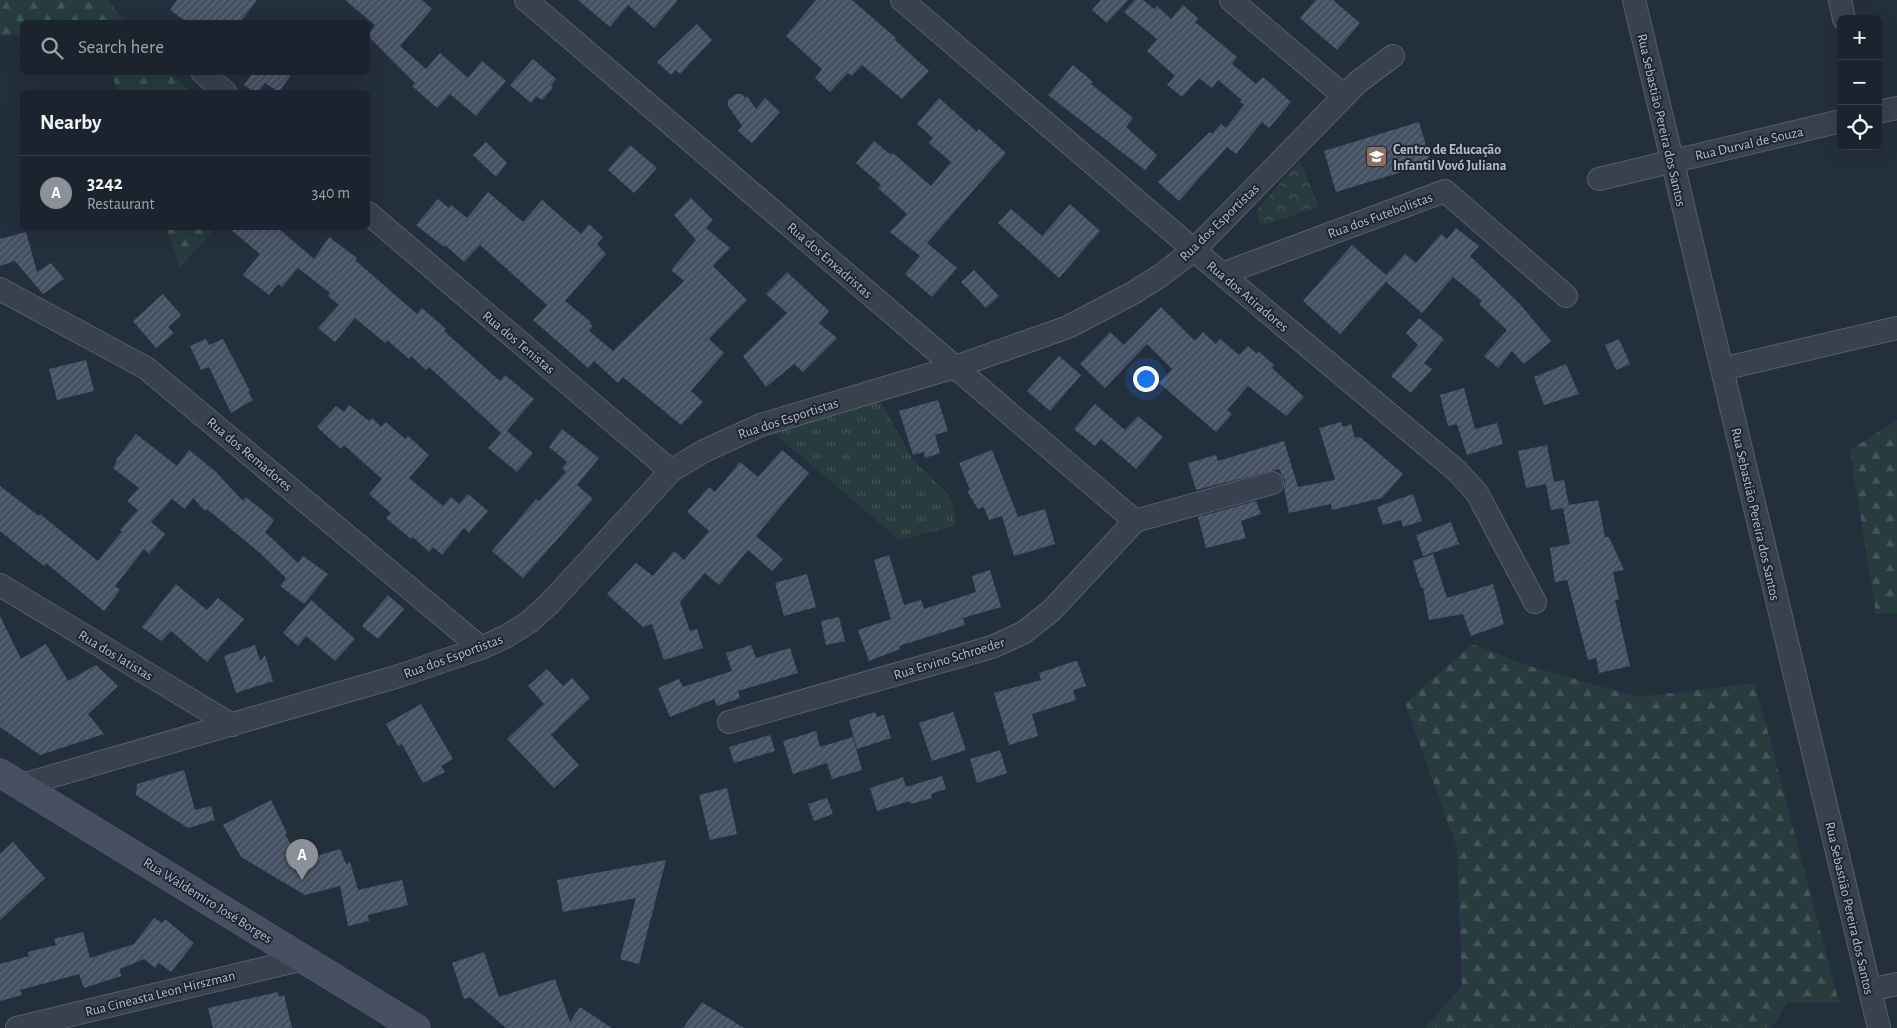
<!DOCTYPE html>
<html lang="en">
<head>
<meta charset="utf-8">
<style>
  body { margin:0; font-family:"Alegreya Sans",sans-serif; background:#282f3a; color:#f1f3f6 }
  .controls { position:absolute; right:15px; top:15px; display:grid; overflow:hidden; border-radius:8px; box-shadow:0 5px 20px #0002 }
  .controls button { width:45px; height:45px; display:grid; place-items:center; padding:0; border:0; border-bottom:1px solid #39404a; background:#1b232e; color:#f1f3f6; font:25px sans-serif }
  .you { position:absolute; left:1145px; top:378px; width:18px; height:18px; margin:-12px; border:4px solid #fff; border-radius:50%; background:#1a73e8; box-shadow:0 0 0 8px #1a73e833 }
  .badge { display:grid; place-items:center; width:32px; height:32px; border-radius:50%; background:#8c9099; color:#fff; font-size:16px; font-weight:700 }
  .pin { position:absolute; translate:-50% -41px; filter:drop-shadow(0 1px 2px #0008) }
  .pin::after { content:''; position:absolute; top:26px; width:18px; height:15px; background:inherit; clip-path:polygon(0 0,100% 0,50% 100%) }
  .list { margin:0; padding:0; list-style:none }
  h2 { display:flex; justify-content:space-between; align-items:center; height:65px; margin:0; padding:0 20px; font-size:21px }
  h2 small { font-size:16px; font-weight:400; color:#a0a4aa }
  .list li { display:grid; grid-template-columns:32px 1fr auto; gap:15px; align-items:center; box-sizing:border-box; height:75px; padding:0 20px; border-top:1px solid #39404a }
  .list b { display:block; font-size:19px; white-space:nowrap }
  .list p { margin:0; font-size:16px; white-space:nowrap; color:#a0a4aa }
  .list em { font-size:16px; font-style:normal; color:#a0a4aa }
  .icon { flex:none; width:28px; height:28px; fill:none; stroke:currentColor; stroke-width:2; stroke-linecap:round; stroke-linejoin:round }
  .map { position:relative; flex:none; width:1897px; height:1028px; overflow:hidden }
  .search { position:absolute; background:#1b232e; box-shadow:0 5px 20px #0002; left:20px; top:20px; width:350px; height:55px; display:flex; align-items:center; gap:12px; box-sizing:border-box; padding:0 18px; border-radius:8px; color:#a0a4aa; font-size:19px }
  .panel { position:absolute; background:#1b232e; box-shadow:0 5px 20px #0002; left:20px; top:90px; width:350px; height:140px; border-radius:8px }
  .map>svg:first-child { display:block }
</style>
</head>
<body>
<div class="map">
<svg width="1897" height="1028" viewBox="0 0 1897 1028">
  <defs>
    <pattern id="grass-tufts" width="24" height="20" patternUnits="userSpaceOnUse" patternTransform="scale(1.25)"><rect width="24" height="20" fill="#263c3f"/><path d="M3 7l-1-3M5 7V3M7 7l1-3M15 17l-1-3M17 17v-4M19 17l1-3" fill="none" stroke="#435659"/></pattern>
    <pattern id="forest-firs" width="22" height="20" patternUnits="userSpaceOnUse" patternTransform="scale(1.25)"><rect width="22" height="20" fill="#263c3f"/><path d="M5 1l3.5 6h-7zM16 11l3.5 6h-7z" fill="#435659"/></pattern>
    <pattern id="park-crowns" width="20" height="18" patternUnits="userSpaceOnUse" patternTransform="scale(1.25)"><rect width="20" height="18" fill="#263c3f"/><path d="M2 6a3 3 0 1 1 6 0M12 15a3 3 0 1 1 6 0" fill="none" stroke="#435659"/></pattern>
    <pattern id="building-hatch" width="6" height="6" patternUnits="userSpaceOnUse" patternTransform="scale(1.25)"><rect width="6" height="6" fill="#455162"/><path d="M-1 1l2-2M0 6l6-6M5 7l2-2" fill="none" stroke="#5d6877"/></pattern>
  </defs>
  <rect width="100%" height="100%" fill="#242f3e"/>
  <path fill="url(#grass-tufts)" d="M880,400L913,460L947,493L952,501L955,526L900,540L771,431Z"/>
  <path fill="url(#forest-firs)" d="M0,0H108L125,22H93L92,19L73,22H22V33L0,37Z
    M111,73H168L192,92H118Z
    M166,228H215L180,268Z
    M1897,420V613L1876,614L1850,450Z
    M1472,644L1526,665L1638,697L1755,683L1839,1003L1788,1002L1771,1028H1425L1462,986L1457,848L1405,703Z"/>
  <path fill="url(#park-crowns)" d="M1300,161L1319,207L1263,225L1259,222L1256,211Z"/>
  <path fill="url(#building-hatch)" d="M177,0H257L240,22H187L170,10Z
    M345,0H422L432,9L400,46L426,69L440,53L468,78L482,61L506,81L476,116L450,94L437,108L412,86L415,83L368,36L375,25Z
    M578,0H678L654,28L628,5L610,27Z
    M816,0H852L896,38L895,40L929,71L902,99L862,65L852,76L848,73L830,92L815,78L822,69L786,36Z
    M1101,0H1128L1107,23L1092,10Z
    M1135,0H1143L1154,9L1157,6L1171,19L1183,5L1198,18L1195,22L1237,57L1232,64L1256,84L1263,77L1291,102L1269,128L1262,122L1236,154L1227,147L1179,201L1158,182L1210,132L1212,134L1221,124L1226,128L1244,105L1240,102L1242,100L1218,80L1212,88L1199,78L1182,97L1167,85L1175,76L1147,51L1157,39L1124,12Z
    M1316,0H1333L1360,23L1337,50L1300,18Z
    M697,24L712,40L680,74L676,70L671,75L657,62Z
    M533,59L556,79L551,86L553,88L542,100L536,96L531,103L510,85Z
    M1073,65L1093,82L1091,84L1133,118L1126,127L1157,155L1145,170L1048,95Z
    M250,72H293L279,92L265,83L258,92H254L244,85L252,74Z
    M736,94H742L745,98L747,96L756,109L765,98L780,112L752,143L738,131L742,126L728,106V100Z
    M939,98L977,132L979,129L1006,153L927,243L957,268L932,297L905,274L920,256L890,232L907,214L878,188L881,185L856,163L874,141L891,155L893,153L931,186L951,162L929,143L933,138L917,124Z
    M1419,122L1431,163L1336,192L1324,151Z
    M486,142L507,163L496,177L473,155Z
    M630,145L657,168L634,193L608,170Z
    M488,192L523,222L542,200L581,234L589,224L603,237L597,244L606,254L565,301L591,322L590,324L593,326L589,331L613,351L684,281L671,270L696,240L674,215L691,198L713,220L706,228L730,248L713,266L747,300L709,339L724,353L691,391L703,402L681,425L623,377L618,383L594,361L588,368L533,320L547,305L480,245L464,262L445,245L444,247L416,225L438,199L449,208L451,205L467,218Z
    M1070,204L1100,231L1059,278L998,223L1011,209L1042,236Z
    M229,228H278L314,259L329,237L357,258L355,260L417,314L422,308L446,329L444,331L500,381L505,375L534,399L507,431L533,453L517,472L488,448L501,433L429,367L426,370L411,356L409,359L387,340L385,343L355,318L335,342L318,328L339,305L328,296L330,293L298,268L282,287L278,284L269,295L243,275L260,254Z
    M1456,228L1479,246L1470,256L1518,302L1551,341L1524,364L1512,351L1498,368L1484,356L1507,330L1479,304L1482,301L1453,277L1422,313L1386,282L1340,334L1303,301L1352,245L1386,275L1405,254L1416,263L1441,234L1447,239Z
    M26,232L37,272L51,263L64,279L43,294L15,261L0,266V239Z
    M974,270L999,296L986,308L961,282Z
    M787,272L829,311L819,323L837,338L803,372L794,364L766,387L743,356L787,313L766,294Z
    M163,294L181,315L168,327L174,333L156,348L133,321Z
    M1161,307L1195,341L1203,332L1216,344L1220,339L1239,355L1248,346L1257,354L1258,351L1274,365L1272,368L1304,397L1286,416L1248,386L1227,410L1232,414L1216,432L1159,383L1172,369L1147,344L1105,388L1080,364L1110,332L1124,345Z
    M1419,318L1444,339L1424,363L1432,369L1411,393L1391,376L1418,345L1406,333Z
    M206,339L209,345L223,339L250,391L248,392L253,400L231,413L209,367L201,370L190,346Z
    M1619,339L1630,364L1616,370L1605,345Z
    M1059,356L1081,375L1050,411L1027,391Z
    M86,360L94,391L57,400L49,369Z
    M1566,364L1579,394L1544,405L1534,377Z
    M1464,388L1475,429L1497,423L1503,444L1467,455L1457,424L1448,426L1440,395Z
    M938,400L948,431L935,435L940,453L925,458L924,452L913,455L899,411Z
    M1095,404L1125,430L1138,416L1163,437L1136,469L1101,439L1095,446L1074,429Z
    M349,405L369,421L372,418L381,427L386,422L405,439L408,436L429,455L409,478L443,506L451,497L459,504L468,494L488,511L469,533L464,528L442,555L433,547L429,552L413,537L411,539L386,518L391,513L369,494L382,479L344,445L341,449L317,427L336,406L344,412Z
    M1341,422L1343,427L1351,424L1355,438L1360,437L1403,474L1382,498L1332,510L1331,504L1289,513L1284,488L1285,480L1279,469L1196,490L1188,463L1216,455L1218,461L1284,441L1298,487L1335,480L1319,428Z
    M562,429L599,458L577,485L593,499L523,578L492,551L536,499L539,501L566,472L562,468L567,462L549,447Z
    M136,434L177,466L189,450L215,471L243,501L246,497L274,520L265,532L298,563L303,556L328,574L304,604L280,586L286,578L261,554L207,509L205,511L193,498L185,509L172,499L151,522L165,534L149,554L144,549L115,586L120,590L104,611L46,563L44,566L0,531V486L39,516L40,514L98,561L122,531L120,530L138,510L127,501L139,488L113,468L117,461L116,460Z
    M1547,445L1554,482L1564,480L1569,505L1598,500L1605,537H1609L1624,570L1613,572L1619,600H1615L1630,666L1599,673L1596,658L1588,660L1567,580L1555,582L1550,548L1570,544L1563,508L1551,510L1546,484L1526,488L1518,451Z
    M782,450L809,473L756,536L783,559L772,571L748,550L719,585L705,573L680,602L690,631L697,629L703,648L664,660L652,624L643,627L607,594L636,563L653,576L674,551L684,560L709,531L687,512L709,487L715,492L740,462L758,477Z
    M992,450L1018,517L1045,509L1055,544L1014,556L1002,516L989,520L984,507L978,509L967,491L970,490L959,463Z
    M1413,494L1422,521L1403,527L1401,520L1383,525L1377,507Z
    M1256,501L1261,514L1241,521L1246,538L1206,548L1198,517Z
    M1451,522L1459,544L1423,556L1416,535Z
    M1433,554L1447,598L1493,584L1504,624L1471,636L1463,614L1429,620L1423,587L1421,588L1413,561Z
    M889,555L904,605L921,600L924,609L976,592L972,576L990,570L1001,607L963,618L965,625L899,646L900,649L869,661L858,630L891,619L874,560Z
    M807,574L816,607L784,616L775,583Z
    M176,584L207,610L218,598L244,619L207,662L171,631L161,641L142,627Z
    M388,595L404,609L378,639L362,626Z
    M311,600L355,639L335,661L306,636L298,646L283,633Z
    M0,616L21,659L46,644L68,681L96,665L118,686L88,714L104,734L40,755L0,727Z
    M839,617L845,641L826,645L821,621Z
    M255,645L260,661L265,655L273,681L236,693L224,656Z
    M751,645L756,658L790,648L798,673L738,691L740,698L717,706L714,699L670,717L658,688L679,679L683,687L732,671L726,653Z
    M1075,661H1077L1086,686L1073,690L1076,700L1032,714L1038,736L1009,745L994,693L1041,680L1039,673Z
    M547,669L563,686L572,678L590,698L551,735L579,765L554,788L507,739L544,704L528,686Z
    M421,704L453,759L441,766L445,772L423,783L402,744L398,746L386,724Z
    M875,712L877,717L884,715L891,738L857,749L849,720Z
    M953,712L966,750L932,761L919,723Z
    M816,731L820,747L853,737L862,770L832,779L827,763L793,774L783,741Z
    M770,735L775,751L734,763L729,747Z
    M1000,750L1007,773L977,783L970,759Z
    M184,770L195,810L211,806L215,820L188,828L136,795L137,784Z
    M942,776L946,789L931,794L932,798L911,804L910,801L877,811L870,788L903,777L906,787Z
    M727,788L737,834L710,840L699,795Z
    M827,798L833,814L814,821L808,804Z
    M271,800L287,833L285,834L300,861L340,849L346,864L350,862L358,890L402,880L408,905L368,915L369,921L348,926L340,886L305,895L241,857L223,825Z
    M13,842L45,878L0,920V854Z
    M666,860L639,964L620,959L636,898L563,912L557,880Z
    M154,918L162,923L165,919L194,943L171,972L159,963L155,968L144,959L120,969L121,976L84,988L79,974L20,990L22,995L0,1001V964L29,956L28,952L56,945L54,939L83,932L90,958L134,944Z
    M484,952L499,997L555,979L570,1022L580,1007L612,1028H506L470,997L464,999L452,963Z
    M278,992L279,997L284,995L292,1028H213L208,1008Z
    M702,1002L744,1028H683Z"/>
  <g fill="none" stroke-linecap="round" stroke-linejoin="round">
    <defs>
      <path id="minor" d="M526,0L1135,521
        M902,0L1222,274L1457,471L1477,493L1535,602
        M1231,0L1344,96
        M1634,0L1879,1028
        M1840,0L1844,19
        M202,72L225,92
        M1878,112L1897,108
        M1599,179L1841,121
        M368,213L671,471
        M1222,274L1445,191L1566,296
        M0,289L146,368L481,648
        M1722,369L1897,328
        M0,585L232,725
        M729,722L992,647L1023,633L1052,610L1135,521L1272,483
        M22,785L399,676L481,648L507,636L529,622L550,603L671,471L704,451L761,425L955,367L1068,327L1133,293L1160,276L1194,250L1358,82L1393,56
        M1870,990L1897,984
        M17,1028L303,959"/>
      <path id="secondary" d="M0,773L416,1028"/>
    </defs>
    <use href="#minor" stroke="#565f6c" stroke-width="24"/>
    <use href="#secondary" stroke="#565f6c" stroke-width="29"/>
    <use href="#minor" stroke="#38414e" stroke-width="22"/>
    <use href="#secondary" stroke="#465061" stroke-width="28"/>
  </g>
  <defs>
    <symbol id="school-square" viewBox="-11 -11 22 22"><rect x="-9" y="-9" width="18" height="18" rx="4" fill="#8d6e63" stroke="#1d2633"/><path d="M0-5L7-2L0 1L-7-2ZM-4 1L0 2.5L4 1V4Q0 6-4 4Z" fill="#fff"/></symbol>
  </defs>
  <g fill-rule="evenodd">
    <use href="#school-square" x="1364" y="144" width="25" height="25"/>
  </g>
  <g text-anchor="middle" stroke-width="4" stroke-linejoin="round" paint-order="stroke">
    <g font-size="14" fill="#b4bcc9" stroke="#1d2633">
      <text transform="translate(1662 120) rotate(77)" y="5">Rua Sebastião Pereira dos Santos</text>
      <text transform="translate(1749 143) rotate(-13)" y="5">Rua Durval de Souza</text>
      <text transform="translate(1380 215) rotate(-20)" y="5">Rua dos Futebolistas</text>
      <text transform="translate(1219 222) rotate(-44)" y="5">Rua dos Esportistas</text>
      <text transform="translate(830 260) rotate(41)" y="5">Rua dos Enxadristas</text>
      <text transform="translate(1248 296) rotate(40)" y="5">Rua dos Atiradores</text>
      <text transform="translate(519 342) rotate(40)" y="5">Rua dos Tenistas</text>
      <text transform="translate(788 418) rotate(-18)" y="5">Rua dos Esportistas</text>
      <text transform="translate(250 454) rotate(40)" y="5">Rua dos Remadores</text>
      <text transform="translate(1756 514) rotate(77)" y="5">Rua Sebastião Pereira dos Santos</text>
      <text transform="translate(116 655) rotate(31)" y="5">Rua dos Iatistas</text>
      <text transform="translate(453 656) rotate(-20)" y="5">Rua dos Esportistas</text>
      <text transform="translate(949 658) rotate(-17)" y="5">Rua Ervino Schroeder</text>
      <text transform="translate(208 900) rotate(32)" y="5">Rua Waldemiro José Borges</text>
      <text transform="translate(1850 908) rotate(77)" y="5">Rua Sebastião Pereira dos Santos</text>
      <text transform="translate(160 993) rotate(-14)" y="5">Rua Cineasta Leon Hirszman</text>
    </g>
    <g font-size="14" font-weight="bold" fill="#b4bcc9" stroke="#1d2633" text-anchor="start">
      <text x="1393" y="154">Centro de Educação<tspan x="1393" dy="16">Infantil Vovó Juliana</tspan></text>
    </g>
  </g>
</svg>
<div class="controls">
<button>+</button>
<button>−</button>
<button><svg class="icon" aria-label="locate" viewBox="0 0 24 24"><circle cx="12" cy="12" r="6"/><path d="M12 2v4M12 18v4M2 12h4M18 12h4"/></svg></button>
</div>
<div class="you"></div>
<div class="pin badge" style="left:302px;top:880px">A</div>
<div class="search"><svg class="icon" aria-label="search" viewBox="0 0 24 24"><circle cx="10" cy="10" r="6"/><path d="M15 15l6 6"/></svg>Search here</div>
<section class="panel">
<h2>Nearby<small></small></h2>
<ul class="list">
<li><span class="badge">A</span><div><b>3242</b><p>Restaurant</p></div><em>340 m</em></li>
</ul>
</section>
</div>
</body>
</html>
